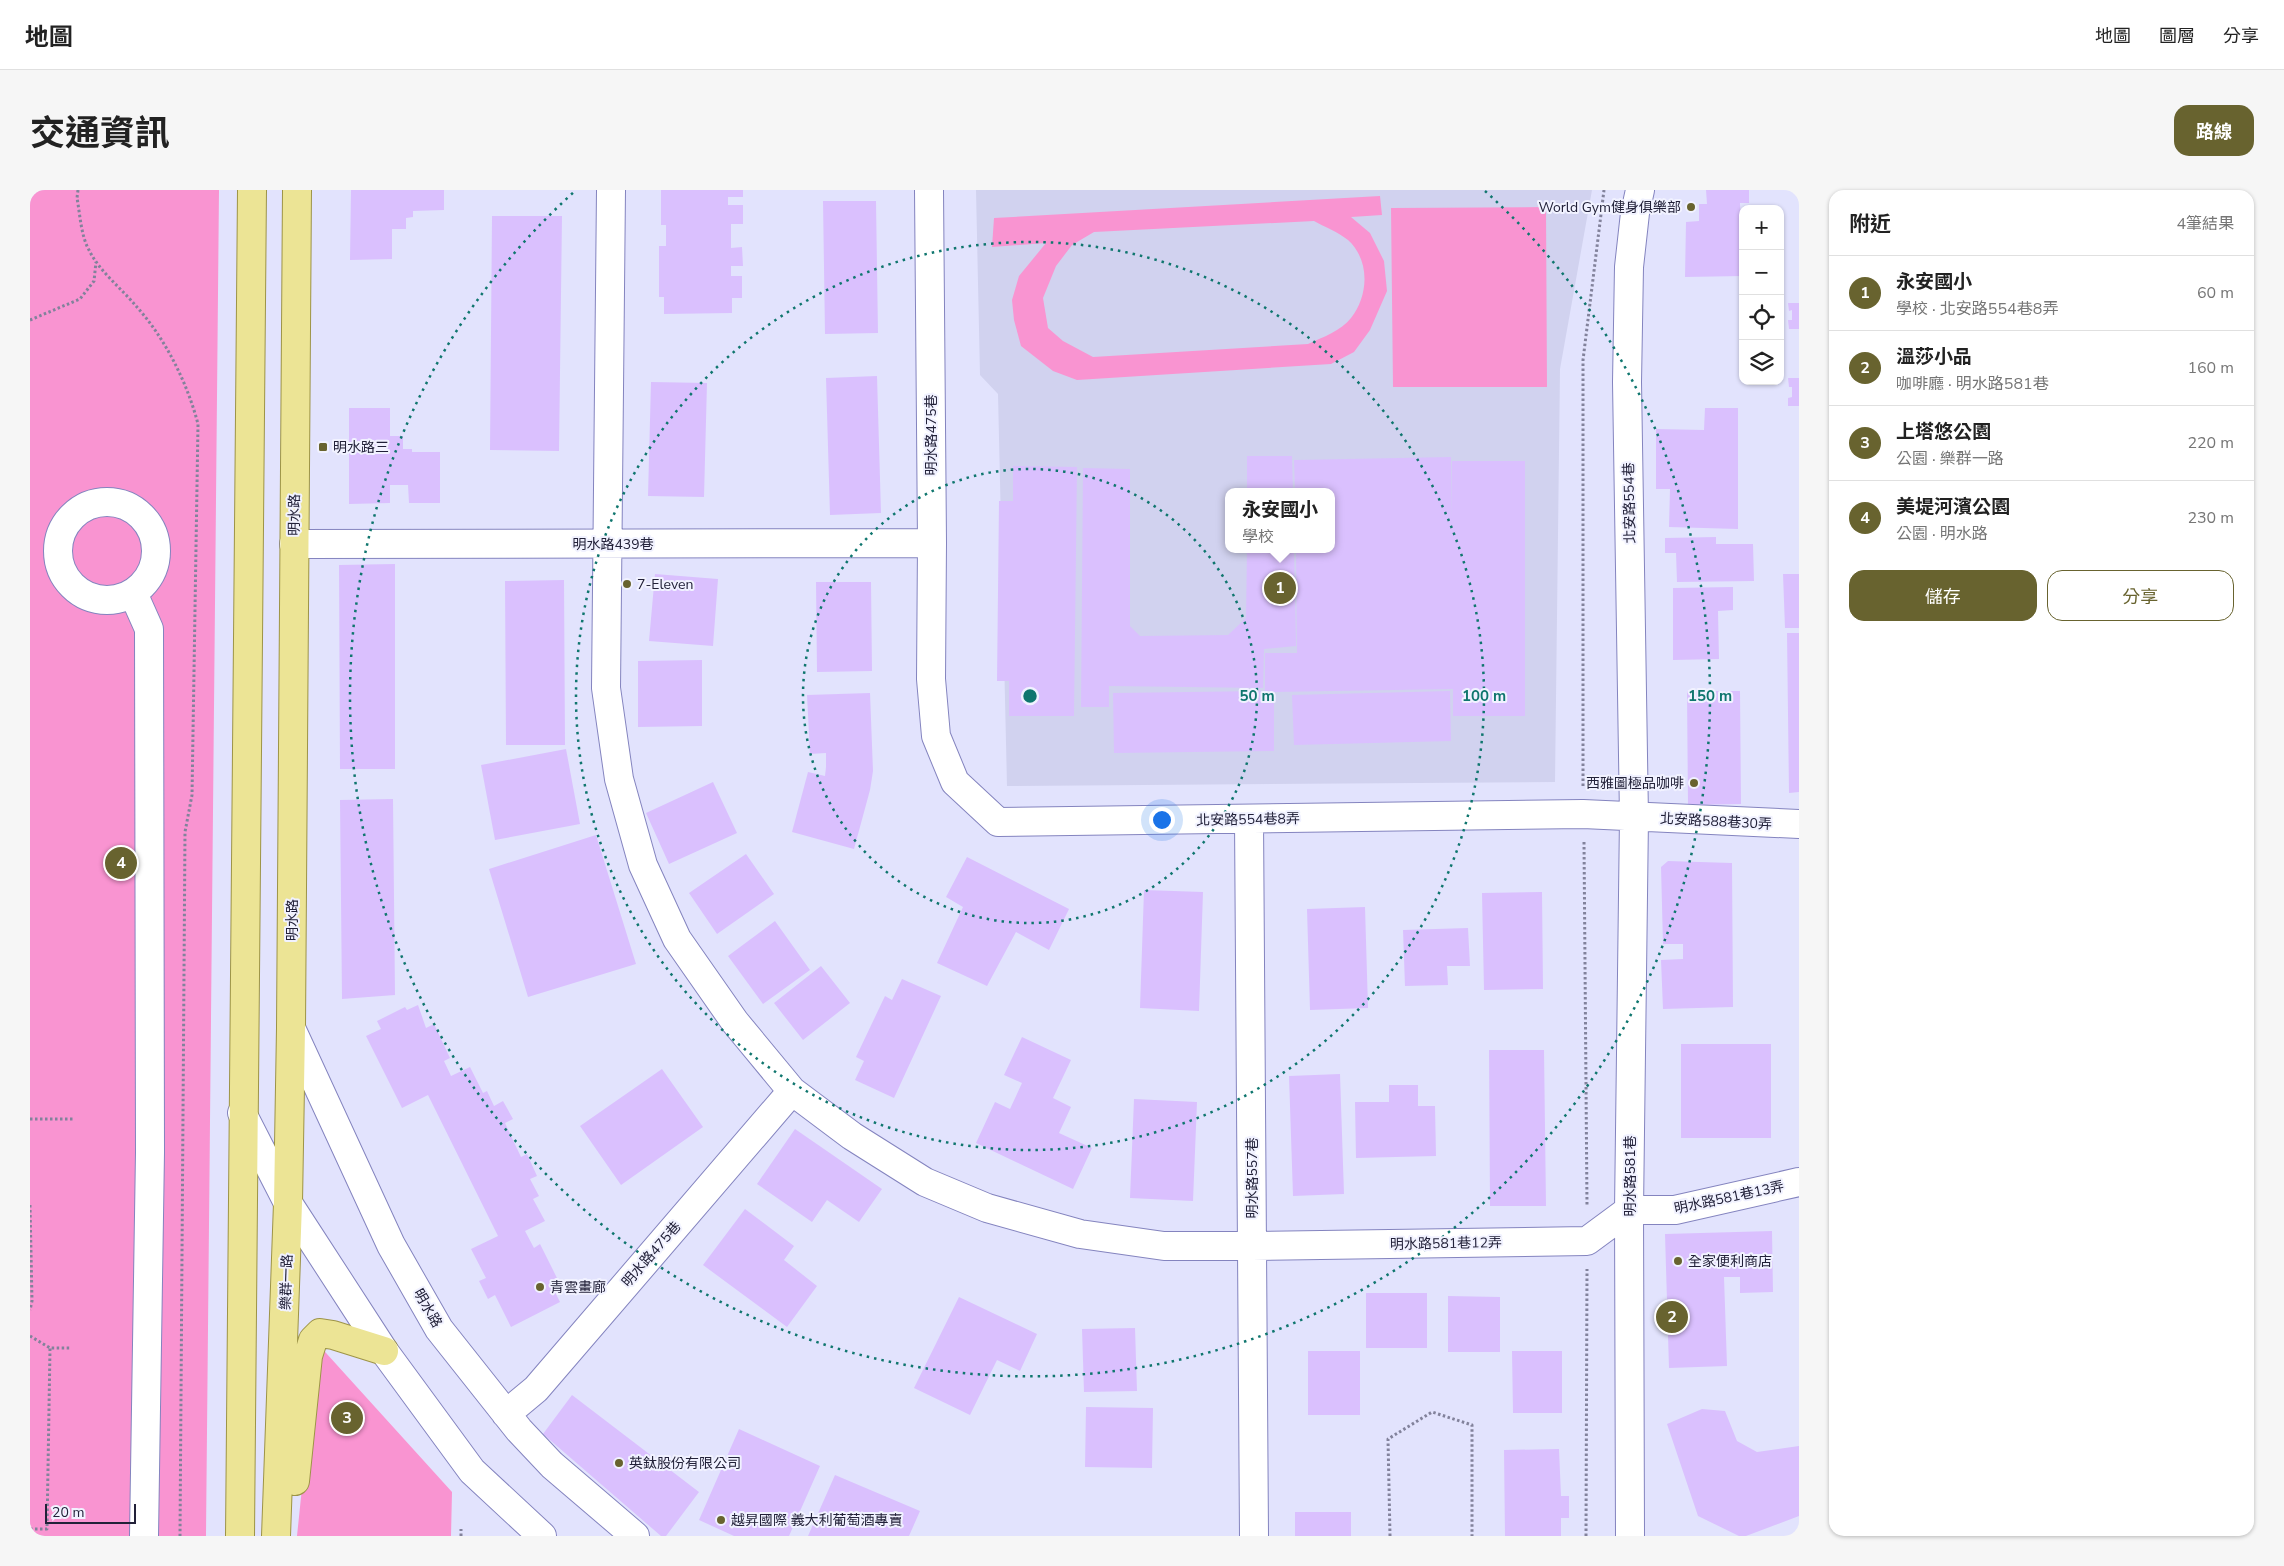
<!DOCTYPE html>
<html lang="zh-TW">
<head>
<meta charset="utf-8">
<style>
  body { margin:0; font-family:"Nunito Sans","Noto Sans TC",sans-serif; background:#f6f6f6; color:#222 }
  .controls { position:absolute; right:15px; top:15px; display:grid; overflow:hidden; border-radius:10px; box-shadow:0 1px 4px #0004 }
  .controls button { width:45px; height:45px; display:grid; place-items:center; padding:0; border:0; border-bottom:1px solid #e0e0e0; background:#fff; color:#222; font:25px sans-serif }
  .scale { position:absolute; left:15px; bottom:12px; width:91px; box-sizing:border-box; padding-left:5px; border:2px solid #222139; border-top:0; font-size:14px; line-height:18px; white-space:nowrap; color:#222139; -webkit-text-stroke:4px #f1f2ff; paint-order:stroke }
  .you { position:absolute; left:1131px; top:629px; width:18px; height:18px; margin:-12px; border:4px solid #fff; border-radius:50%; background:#1a73e8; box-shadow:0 0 0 8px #1a73e833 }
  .badge { display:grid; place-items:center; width:32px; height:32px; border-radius:50%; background:#68632f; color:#fff; font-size:16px; font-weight:700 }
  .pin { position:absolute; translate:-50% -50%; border:2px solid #fff; box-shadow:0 1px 5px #0006 }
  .popup { position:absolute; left:1195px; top:298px; width:110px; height:65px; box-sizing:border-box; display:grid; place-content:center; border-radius:10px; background:#fff; filter:drop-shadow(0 1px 4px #0005); font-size:16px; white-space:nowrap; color:#767676 }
  .popup b { font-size:19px; color:#222 }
  .popup::after { content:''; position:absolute; left:50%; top:100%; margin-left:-10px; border:10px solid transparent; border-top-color:#fff }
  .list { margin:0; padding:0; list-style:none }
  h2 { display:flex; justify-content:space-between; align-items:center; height:65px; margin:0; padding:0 20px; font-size:21px }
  h2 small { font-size:16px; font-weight:400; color:#767676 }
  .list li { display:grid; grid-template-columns:32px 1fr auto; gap:15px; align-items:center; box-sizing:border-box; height:75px; padding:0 20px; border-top:1px solid #e0e0e0 }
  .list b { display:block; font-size:19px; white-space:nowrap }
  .list p { margin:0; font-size:16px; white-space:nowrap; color:#767676 }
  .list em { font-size:16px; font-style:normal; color:#767676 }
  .actions { display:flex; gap:10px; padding:15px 20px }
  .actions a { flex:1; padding:11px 0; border:1px solid #68632f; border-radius:15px; text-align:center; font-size:18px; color:#68632f }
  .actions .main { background:#68632f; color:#fff }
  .icon { flex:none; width:28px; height:28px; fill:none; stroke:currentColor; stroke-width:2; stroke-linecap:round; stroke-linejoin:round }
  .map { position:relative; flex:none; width:1769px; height:1346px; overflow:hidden; border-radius:15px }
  header { display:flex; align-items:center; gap:30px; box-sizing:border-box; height:70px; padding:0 25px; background:#fff; border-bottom:1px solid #e0e0e0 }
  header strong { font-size:24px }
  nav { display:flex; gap:28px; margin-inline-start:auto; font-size:18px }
  .intro { display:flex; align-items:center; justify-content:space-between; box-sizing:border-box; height:120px; padding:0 30px }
  h1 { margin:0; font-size:35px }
  .button { padding:12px 22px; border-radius:15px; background:#68632f; color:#fff; font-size:18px; font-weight:700 }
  main { display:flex; gap:30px; padding:0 30px }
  aside { flex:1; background:#fff; border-radius:15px; box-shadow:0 1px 4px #0004 }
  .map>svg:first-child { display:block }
</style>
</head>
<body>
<header>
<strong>地圖</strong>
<nav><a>地圖</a><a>圖層</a><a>分享</a></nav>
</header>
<div class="intro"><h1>交通資訊</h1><a class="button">路線</a></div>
<main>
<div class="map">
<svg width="1769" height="1346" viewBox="0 0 1769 1346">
  <rect width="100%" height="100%" fill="#e2e3fd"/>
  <path fill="#d1d2ef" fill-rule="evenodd" d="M946,0H1562L1530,179L1525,592L977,596L968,204L950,185ZM1199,302H1301V359H1199Z"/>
  <path fill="#f994d1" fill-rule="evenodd" d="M0,0H189L176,1346H0Z
    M1350,6L1352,25L1321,27L1340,43L1354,71L1357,101L1340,140L1324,162L1301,174L1047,190L1023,181L991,156L984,130L982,110L989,86L1016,53L962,57L964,28ZM1284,31C1295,37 1308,42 1318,50C1340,70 1339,105 1321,128C1311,141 1293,147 1278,154L1063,167L1033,151L1018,138L1013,108L1026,76L1042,55L1064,42Z
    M1516,17L1517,197H1363L1361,18Z
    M287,1153L422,1302L421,1346H267Z"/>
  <path fill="#dac0fe" d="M321,0H414V20L383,21V27L376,28V39H362V69L320,70Z
    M631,0H713V7H698V15H713V34H701V58L712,57L713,76H701V86H712V108H702V123L634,124V107H629V56H636V35H631Z
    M1676,0H1719V13H1710L1711,33H1713V86L1655,87L1656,32L1669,31V14H1677Z
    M793,11H846L848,143L795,144Z
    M462,26H532L529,261L460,260Z
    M1758,113H1769V139H1759L1758,130H1762V120L1759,121Z
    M847,186L851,323L800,325L796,188Z
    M1758,188H1769V216H1758V208L1762,207V197H1759Z
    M621,192L677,193L674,307L618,306Z
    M319,218H360V246H373V259H382V262H410V313H379L378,295H360V313L319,314Z
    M1675,218H1708V339L1639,337L1640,299H1626V239L1674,240Z
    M1217,266H1262L1263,302H1217Z
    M1421,267L1422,331V271H1495V526H1423V499L1244,502V561L1084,563L1083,503L1235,501V463H1267L1266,359H1301V302H1265L1264,270Z
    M983,276L1047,277L1044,526H979V491H967L969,311H983Z
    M1053,278L1100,279V436L1110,446L1198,445L1216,428L1217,359H1264L1266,456L1234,459L1233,498L1079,496V517H1051Z
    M1686,347V354H1723L1724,391L1647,392L1646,363H1635V348Z
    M365,374V579H310L309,375Z
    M625,384L688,389L683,456L619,451Z
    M1753,384H1769V438H1755Z
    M534,390L535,555H476L475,391Z
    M786,392H841L842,481L787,482Z
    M1703,397V420L1688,421L1689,469L1643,470V398Z
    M1757,443H1769V602L1759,603Z
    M672,470V536L608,537V471Z
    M1420,501L1421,551L1264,555L1262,505Z
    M1657,501H1710L1711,614L1658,615Z
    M840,503L843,581L840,600L824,659L762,642L778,582L795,586L796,577V563L780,564L777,505Z
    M536,559L550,634L465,650L451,575Z
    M683,592L707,643L639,674L616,623Z
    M363,609L365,805L312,809L310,610Z
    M566,645L606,774L498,807L459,679Z
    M716,664L744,704L687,744L659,703Z
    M937,667L1039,719L1019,760L986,742L957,796L907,773L933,717L916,707Z
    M1638,671L1702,673L1703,817L1633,819L1631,770L1653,769V754H1633L1631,677Z
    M1114,700L1173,702L1169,821L1110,818Z
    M1512,702L1513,799L1454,800L1452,703Z
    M1335,717L1338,818L1280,820L1277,719Z
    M745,731L780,780L733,814L698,766Z
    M1438,738L1440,776H1417L1418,795L1375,796L1373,740Z
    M791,776L820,813L773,850L744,813Z
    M872,789L911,806L864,908L825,890L834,871L826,867L855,806L862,810Z
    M388,815L396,838L404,834L420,868L414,871L421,886L440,877L453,903L457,901L464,916L473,911L483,929L475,933L491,967L497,964L507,986L500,989L509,1006L503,1009L515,1031L495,1041L504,1058L510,1054L528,1090L521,1094L530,1112L481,1137L465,1105L458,1109L449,1091L456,1088L441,1059L468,1046L398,905L372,918L336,846L351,839L347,831L375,817L377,820Z
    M992,847L1041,870L1023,908L1041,917L1029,943L1062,958L1043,999L946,953L965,912L980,919L992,893L974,885Z
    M1651,854H1741V948H1651Z
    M1459,860H1514L1516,1016H1460Z
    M632,879L673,937L591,995L550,936Z
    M1310,884L1314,1004L1263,1006L1259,886Z
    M1359,895H1388V916H1405L1406,966L1326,968L1325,912H1359Z
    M1104,909L1167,912L1163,1011L1100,1008Z
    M765,939L852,999L829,1032L797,1010L782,1032L727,994Z
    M715,1019L764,1056L754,1070L787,1096L757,1137L673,1075Z
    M1742,1041L1743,1102L1710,1103V1087H1694L1697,1176L1639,1178L1635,1044Z
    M1336,1103H1397V1158H1336Z
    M1418,1106L1470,1107V1162H1418Z
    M929,1107L1007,1144L990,1181L967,1170L940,1225L884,1198Z
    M1105,1138L1107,1201L1054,1202L1052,1139Z
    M1278,1161H1330V1225H1278Z
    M1482,1161H1532V1223H1483Z
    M542,1205L669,1302L636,1346H631L513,1244Z
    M1056,1217L1123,1218L1122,1278L1055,1277Z
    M1672,1219L1695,1221L1707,1251L1727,1262L1769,1256V1326L1716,1346H1709L1668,1326L1637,1234Z
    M709,1239L790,1276L759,1346H704L669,1330Z
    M1529,1259L1531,1306H1539V1328H1531V1346H1475L1474,1260Z
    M805,1285L890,1321L879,1346H778Z
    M1265,1322H1321V1346H1265Z"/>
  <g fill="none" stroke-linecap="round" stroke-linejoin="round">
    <defs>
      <path id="minor" d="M581,0L576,498L589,589L613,675L647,749L705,832L762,901L822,946L895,992L957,1018L1050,1044L1134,1056H1222L1557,1051L1599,1020H1645L1769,992
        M899,0L902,353L901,489L906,546L925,592L968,632L1553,624L1769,634
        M28 361a49 49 0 1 1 98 0a49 49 0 1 1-98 0Z
        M264,354L902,353
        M103,403L119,439L120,962L114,1346
        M1219,629L1224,1346
        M261,838L361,1055L409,1139L489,1240L522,1275L605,1346
        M212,923L258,1013L354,1161L442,1281L512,1346
        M476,1224L506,1199L762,901
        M1600,1346L1599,1020L1604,627L1597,192L1599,77L1605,23L1610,0"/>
      <path id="major" d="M265,1291L278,1166L283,1150L290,1143L303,1145L354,1161
        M210,1346L222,0
        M246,1346L258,1013L261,838L267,0"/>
    </defs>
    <use href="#minor" stroke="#8484bf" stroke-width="30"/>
    <use href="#major" stroke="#9d9447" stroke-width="30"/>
    <path stroke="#82829b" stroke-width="3" stroke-dasharray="2.5 2.5" stroke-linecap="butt" d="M48,0L47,8C50,24 51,46 59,60C69,81 91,98 106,116C135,148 157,192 168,234L162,605L155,642L150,1346
      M0,130L50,109L64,91L66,72
      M1553,596V170L1574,0
      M1554,652L1557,1016
      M0,929H45
      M0,1015L2,1111L0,1120
      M0,1146L20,1158H41
      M0,1339H17L20,1158
      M431,1346V1339
      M1360,1346L1358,1249L1402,1222L1442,1235V1346
      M1556,1346L1557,1079"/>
    <use href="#minor" stroke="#fff" stroke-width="28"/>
    <use href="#major" stroke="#ece495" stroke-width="28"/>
  </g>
  <g fill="none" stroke="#0f766e" stroke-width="2.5" stroke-dasharray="2.5 5">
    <circle cx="1000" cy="506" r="227"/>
    <circle cx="1000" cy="506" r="454"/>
    <path d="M1455 1A680 680 0 1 1 545 1"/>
  </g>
  <g fill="#68632f" stroke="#f1f2ff" stroke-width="2">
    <circle cx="1661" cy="17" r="5"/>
    <rect x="288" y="252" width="10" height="10" rx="2.5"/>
    <circle cx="597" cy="394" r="5"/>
    <circle cx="1664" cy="593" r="5"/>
    <circle cx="1648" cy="1071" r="5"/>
    <circle cx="510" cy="1097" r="5"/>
    <circle cx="589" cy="1273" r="5"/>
    <circle cx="691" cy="1330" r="5"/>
  </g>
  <g text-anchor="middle" stroke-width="4" stroke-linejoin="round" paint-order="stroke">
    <g font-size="14" fill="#222139" stroke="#f1f2ff" text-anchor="start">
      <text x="1651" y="22" text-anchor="end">World Gym健身俱樂部</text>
      <text x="303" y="262">明水路三</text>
      <text x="607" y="399">7-Eleven</text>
      <text x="1654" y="598" text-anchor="end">西雅圖極品咖啡</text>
      <text x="1658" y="1076">全家便利商店</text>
      <text x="520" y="1102">青雲畫廊</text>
      <text x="599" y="1278">英鈦股份有限公司</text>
      <text x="701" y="1335">越昇國際 義大利葡萄酒專賣</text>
    </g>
    <g font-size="14" fill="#222139" stroke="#f1f2ff">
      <text transform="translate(901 245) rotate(-90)" y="5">明水路475巷</text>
      <text transform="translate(1599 313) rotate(-91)" y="5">北安路554巷</text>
      <text transform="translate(264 325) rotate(-89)" y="5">明水路</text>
      <text x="583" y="359">明水路439巷</text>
      <text transform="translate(1218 629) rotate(-1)" y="5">北安路554巷8弄</text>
      <text transform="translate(1686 631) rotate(3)" y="5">北安路588巷30弄</text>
      <text transform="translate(262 730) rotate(-90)" y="5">明水路</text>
      <text transform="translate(1600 986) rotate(-90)" y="5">明水路581巷</text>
      <text transform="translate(1222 988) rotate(-90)" y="5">明水路557巷</text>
      <text transform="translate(1699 1007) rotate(-12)" y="5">明水路581巷13弄</text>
      <text transform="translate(1416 1053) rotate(-1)" y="5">明水路581巷12弄</text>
      <text transform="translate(621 1064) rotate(-49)" y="5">明水路475巷</text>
      <text transform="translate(256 1092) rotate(-88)" y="5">樂群一路</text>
      <text transform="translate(398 1118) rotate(60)" y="5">明水路</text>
    </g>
  </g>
  <circle cx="1000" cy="506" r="8" fill="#0f766e" stroke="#f1f2ff" stroke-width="2.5"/>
  <g font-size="15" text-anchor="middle" font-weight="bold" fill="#0f766e" stroke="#f1f2ff" stroke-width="4" stroke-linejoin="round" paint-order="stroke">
    <text x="1227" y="511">50 m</text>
    <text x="1454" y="511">100 m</text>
    <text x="1680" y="511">150 m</text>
  </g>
</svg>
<div class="controls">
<button>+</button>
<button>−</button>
<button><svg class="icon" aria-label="locate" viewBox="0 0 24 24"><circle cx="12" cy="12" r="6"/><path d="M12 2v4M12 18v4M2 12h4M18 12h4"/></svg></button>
<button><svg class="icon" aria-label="layers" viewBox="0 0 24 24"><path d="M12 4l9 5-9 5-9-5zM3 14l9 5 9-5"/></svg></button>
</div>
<div class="scale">20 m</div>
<div class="you"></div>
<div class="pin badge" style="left:1250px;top:398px">1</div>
<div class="popup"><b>永安國小</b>學校</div>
<div class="pin badge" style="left:1642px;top:1127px">2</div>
<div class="pin badge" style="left:317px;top:1228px">3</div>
<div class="pin badge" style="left:91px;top:673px">4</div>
</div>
<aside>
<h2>附近<small>4筆結果</small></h2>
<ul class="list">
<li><span class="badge">1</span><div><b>永安國小</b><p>學校 · 北安路554巷8弄</p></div><em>60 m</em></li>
<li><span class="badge">2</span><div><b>溫莎小品</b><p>咖啡廳 · 明水路581巷</p></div><em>160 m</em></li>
<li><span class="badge">3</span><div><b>上塔悠公園</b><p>公園 · 樂群一路</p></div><em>220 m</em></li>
<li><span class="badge">4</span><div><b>美堤河濱公園</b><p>公園 · 明水路</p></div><em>230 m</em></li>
</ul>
<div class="actions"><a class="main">儲存</a><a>分享</a></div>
</aside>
</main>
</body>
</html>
